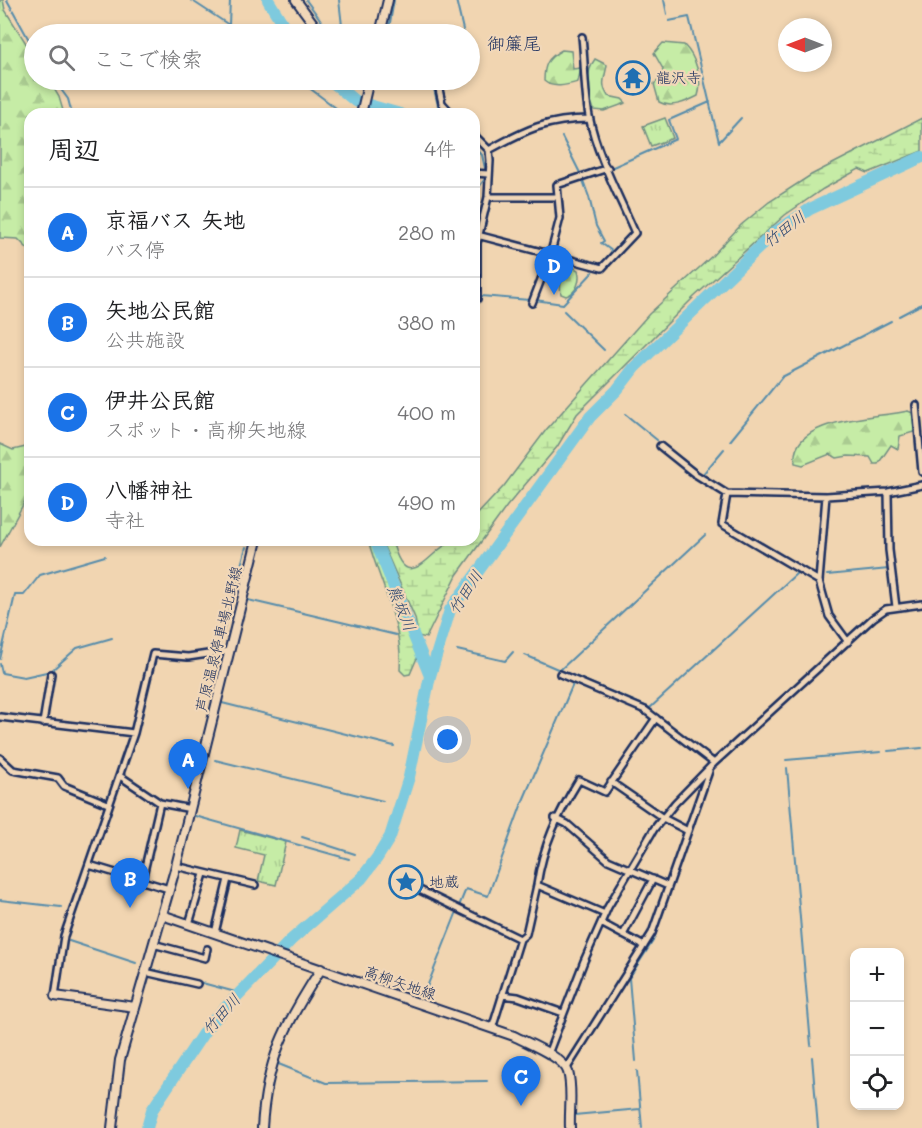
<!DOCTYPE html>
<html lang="ja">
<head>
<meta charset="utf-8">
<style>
  body { margin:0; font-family:Mali,"Klee One",sans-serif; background:#f2f2f2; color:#202124 }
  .controls { position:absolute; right:18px; bottom:18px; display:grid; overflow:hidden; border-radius:12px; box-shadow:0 3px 9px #0003 }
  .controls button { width:54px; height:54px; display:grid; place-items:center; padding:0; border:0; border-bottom:2px solid #e0e0e0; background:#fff; color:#202124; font:30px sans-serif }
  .compass { position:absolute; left:778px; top:18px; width:54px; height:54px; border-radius:50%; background:#fff; box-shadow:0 3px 9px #0003; rotate:270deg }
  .you { position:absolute; left:448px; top:740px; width:21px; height:21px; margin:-15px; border:4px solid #fff; border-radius:50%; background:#1a73e8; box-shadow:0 0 0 9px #1a73e833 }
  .badge { display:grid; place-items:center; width:39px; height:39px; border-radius:50%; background:#1a73e8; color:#fff; font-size:20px; font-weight:700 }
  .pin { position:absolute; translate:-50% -50px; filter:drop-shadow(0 2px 3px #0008) }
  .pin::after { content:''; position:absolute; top:32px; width:21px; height:18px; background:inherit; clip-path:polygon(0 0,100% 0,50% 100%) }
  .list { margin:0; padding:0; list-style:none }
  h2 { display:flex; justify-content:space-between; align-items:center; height:78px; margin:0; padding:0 24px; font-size:26px }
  h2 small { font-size:20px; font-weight:400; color:#757577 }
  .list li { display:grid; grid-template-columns:39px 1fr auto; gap:18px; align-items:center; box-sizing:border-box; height:90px; padding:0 24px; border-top:2px solid #e0e0e0 }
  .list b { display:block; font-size:22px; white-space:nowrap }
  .list p { margin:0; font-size:20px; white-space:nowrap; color:#757577 }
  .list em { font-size:20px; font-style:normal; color:#757577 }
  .icon { flex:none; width:33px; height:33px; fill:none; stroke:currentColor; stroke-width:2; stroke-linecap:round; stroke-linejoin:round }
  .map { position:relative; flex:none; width:922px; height:1128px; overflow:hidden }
  .search { position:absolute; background:#fff; box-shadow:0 3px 9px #0003; left:24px; top:24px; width:456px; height:66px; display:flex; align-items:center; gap:15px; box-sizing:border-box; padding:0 21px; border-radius:33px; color:#757577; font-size:22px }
  .panel { position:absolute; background:#fff; box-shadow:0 3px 9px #0003; left:24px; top:108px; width:456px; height:438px; border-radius:18px }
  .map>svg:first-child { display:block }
</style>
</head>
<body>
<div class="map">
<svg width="922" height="1128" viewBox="0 0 922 1128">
  <defs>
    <pattern id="grass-tufts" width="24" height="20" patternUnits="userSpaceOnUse" patternTransform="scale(1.5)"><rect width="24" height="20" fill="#c6eca6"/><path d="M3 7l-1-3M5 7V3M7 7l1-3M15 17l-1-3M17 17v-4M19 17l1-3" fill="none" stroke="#aacb91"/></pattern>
    <pattern id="forest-firs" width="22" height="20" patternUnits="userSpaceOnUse" patternTransform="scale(1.5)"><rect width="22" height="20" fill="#c6eca6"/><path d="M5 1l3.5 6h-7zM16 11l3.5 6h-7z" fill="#aacb91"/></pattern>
    <pattern id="wetland-marsh" width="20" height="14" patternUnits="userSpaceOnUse" patternTransform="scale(1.5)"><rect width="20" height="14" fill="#c6eca6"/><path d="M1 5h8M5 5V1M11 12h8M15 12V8" fill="none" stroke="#aacb91"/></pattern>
  </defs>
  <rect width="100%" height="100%" fill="#f1d5b1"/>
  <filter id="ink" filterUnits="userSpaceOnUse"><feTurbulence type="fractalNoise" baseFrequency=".0167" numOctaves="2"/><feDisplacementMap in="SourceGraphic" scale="12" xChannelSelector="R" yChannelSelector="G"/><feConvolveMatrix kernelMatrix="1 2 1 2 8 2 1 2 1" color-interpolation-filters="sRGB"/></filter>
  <g filter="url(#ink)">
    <path fill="url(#grass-tufts)" stroke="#708e82" stroke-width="1.5" d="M665,118L673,138L651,146L643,126Z
      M240,830L286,842L276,885L258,881L264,855L236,848Z"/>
    <path fill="url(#forest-firs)" stroke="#708e82" stroke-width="1.5" d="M0,0H3L5,10L34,56V80H49L59,97L64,114H30V251L18,239L0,238Z
      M663,43L684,45C696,57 703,80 698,96C686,102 671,109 659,102L654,84L660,79L663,69L654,53Z
      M562,50L571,51L573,69L581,68L578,82C567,85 553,89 544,81C544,65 547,58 562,50Z
      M595,59L607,65C605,78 600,84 608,96L622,99L626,103L604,111L594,110C588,94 584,74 595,59Z
      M571,266L578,270C581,280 577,293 566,296L561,294C559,283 562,272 571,266Z
      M908,411L915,414L917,431L900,436L898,449L891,445L878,464H874L870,457L848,456L837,458L830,454L803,465L795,463C789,417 877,418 908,411Z
      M0,444L13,450L30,446V497L25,501L0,547Z"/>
    <path fill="url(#wetland-marsh)" stroke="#708e82" stroke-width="1.5" d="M922,118V151L868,173L859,169L823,189L785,215L694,297L577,414L557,447L507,506L457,575L426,638L418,636L415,618L381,540H392C407,602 432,545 455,540C461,539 468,540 474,540V518L504,486L546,430L649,314L712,256L741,225L769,202L811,175Z
      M368,540H372L416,652L417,658L410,674L405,675L400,670C403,623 380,584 368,540Z"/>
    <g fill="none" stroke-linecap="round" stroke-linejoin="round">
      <path stroke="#568cab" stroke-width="2" d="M7,0L34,49
        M191,0L229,25L230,0
        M306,0L331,34
        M339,0L343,34
        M456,0L464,34
        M664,0L667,14
        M669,21L689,17L719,142L741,118
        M229,25L235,34
        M388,34L394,0
        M470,68L471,67
        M54,80L68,99L72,114
        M302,80L304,81
        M432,80L439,110L435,114
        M308,87L336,108L338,114
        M562,137L581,175L589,197L596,226L604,241L601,243L612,251L601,265
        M474,146L482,155L485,168
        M613,167L676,139L669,120L710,102
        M474,194L484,180
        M481,296L530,300
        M535,300L563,304L593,272
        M564,311L604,350
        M899,316L922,304
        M625,414L657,440
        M730,441L782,377L891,321
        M668,448L695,469
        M703,474L724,449
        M247,542L248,540
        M827,575L889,569
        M248,600L396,635
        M219,646L246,547
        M457,650L505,661L513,652
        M525,655L560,670L705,535
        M0,659L15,595H24L40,575L105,556
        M0,664L2,673L24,677L51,671L77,648L112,638
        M560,670L650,708L797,573
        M222,703L394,746
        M888,751L922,748
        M215,760L383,801
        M786,760L881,752
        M787,768L811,1045
        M195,816L349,859
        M302,837L355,854
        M0,900L61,907
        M459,906L466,889L488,896L522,803L573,684
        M60,936L68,915
        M69,941L136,963
        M151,969L239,993
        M423,997L456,914
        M812,1057L818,1128
        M636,1061L629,978L653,941L670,891
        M276,1063L326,1083L487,1081
        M637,1071L642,1128
        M574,1115L640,1109"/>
      <path stroke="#7ecade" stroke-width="12" d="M268,0L289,34
        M330,80L355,101L400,114
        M375,540L430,676
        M147,1128L152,1110L208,1026L291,940L361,879L377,858L390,837L409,777L430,676L450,610L590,417L617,390L634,368L774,233L810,209L922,157"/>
      <defs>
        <path id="street" d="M437,80L442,103L452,114
          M474,135L489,150L490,161L488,197L477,243V299
          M489,150C525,130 547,119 590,119
          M474,173L488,174
          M488,197H558
          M481,236L602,268L635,233C619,196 597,156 589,116C584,90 585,64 582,37
          M532,303L550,256L560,218L557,185L608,168
          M916,405L922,472
          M660,446L695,474L727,494L826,496L888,492L922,485
          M888,492L889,550L896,607
          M727,494L722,524L819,581L829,616L848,642
          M819,581L826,496
          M560,674L645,710L714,763
          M0,717L134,733
          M43,723L51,674
          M0,758L13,770L58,778L64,786L108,804
          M120,776L160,803L191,809
          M611,782L663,818L688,831
          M555,818L567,824L608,860L668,886
          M89,865L169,889
          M176,866L255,885
          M395,878L520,939L492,1029
          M142,880L160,803
          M537,885C543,845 558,814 579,780L605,792L656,718
          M601,923L644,946
          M189,924L204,874
          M215,933L228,879
          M623,935L653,879
          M520,939L526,934L537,885L605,914
          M153,944L205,958L207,949
          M145,972L197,984
          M502,995L518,997L563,1013
          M55,996L64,936L134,733L153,654L188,657L228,651
          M548,1054L584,961L608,907L654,829L675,803L714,763L873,618L886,609L922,604
          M567,1068L652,933L709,771"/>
        <path id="secondary" d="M296,0L321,34
          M380,34L388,0
          M356,80L368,85
          M361,114L369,80
          M162,915L514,1036C527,1043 564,1057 568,1072C573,1089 569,1110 570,1128
          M55,996L135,1007
          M112,1128L120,1060L176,866L257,540
          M262,1128C266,1061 285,1024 321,969"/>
      </defs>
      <use href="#street" stroke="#1b2f5e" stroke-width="10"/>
      <use href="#secondary" stroke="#1b2f5e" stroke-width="12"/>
      <use href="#street" stroke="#f1d7b8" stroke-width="5"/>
      <use href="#secondary" stroke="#f1d7b8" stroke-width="8"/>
    </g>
  </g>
  <defs>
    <symbol id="temple-ring" viewBox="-11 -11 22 22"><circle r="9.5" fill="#f1d7b8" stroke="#1f6fb2" stroke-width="1.5"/><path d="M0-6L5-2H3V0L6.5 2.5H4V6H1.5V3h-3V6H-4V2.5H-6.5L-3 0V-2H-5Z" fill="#1f6fb2"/></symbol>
    <symbol id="sight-ring" viewBox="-11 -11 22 22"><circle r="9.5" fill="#f1d7b8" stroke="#1f6fb2" stroke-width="1.5"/><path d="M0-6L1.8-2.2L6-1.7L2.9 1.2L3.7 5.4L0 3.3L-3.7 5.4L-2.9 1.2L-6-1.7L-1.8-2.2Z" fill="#1f6fb2"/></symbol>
  </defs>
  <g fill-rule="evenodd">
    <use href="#temple-ring" x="614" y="59" width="38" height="38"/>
    <use href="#sight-ring" x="387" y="863" width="38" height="38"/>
  </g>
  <g text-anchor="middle" stroke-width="4.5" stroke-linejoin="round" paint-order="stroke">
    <g font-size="15" fill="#1b2f5e" stroke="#f1d7b8" text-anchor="start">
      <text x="656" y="83">龍沢寺</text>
      <text x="429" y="887">地蔵</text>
    </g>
    <g font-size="15" fill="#1b2f5e" stroke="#f1d7b8">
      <text transform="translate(219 639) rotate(-76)" y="5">芦原温泉停車場北野線</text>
      <text transform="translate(400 983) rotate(19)" y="5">高柳矢地線</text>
    </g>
    <g font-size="16" font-style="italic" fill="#2a4671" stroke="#f1d7b8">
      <text transform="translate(784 229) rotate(-37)" y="6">竹田川</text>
      <text transform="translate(465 592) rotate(-57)" y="6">竹田川</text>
      <text transform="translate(402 608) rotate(68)" y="6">熊坂川</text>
      <text transform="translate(221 1014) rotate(-48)" y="6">竹田川</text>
    </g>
    <g font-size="18" fill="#1b2f5e" stroke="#f1d7b8">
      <text x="514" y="50">御簾尾</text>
    </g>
  </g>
</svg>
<div class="controls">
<button>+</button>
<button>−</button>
<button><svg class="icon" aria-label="locate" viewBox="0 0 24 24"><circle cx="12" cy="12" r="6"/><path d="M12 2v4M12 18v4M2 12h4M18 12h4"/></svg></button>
</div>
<svg class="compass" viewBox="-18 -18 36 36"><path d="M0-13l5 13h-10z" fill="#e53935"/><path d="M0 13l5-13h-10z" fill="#757577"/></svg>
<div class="you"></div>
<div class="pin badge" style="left:188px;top:789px">A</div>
<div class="pin badge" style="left:130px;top:908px">B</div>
<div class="pin badge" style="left:521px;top:1106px">C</div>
<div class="pin badge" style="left:554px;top:295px">D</div>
<div class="search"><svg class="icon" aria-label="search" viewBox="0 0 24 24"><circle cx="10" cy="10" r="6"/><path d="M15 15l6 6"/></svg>ここで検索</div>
<section class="panel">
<h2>周辺<small>4件</small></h2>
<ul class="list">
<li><span class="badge">A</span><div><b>京福バス 矢地</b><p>バス停</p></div><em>280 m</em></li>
<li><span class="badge">B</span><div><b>矢地公民館</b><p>公共施設</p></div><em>380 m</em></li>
<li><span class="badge">C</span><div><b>伊井公民館</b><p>スポット · 高柳矢地線</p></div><em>400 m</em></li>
<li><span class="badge">D</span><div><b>八幡神社</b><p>寺社</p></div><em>490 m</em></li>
</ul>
</section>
</div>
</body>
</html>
